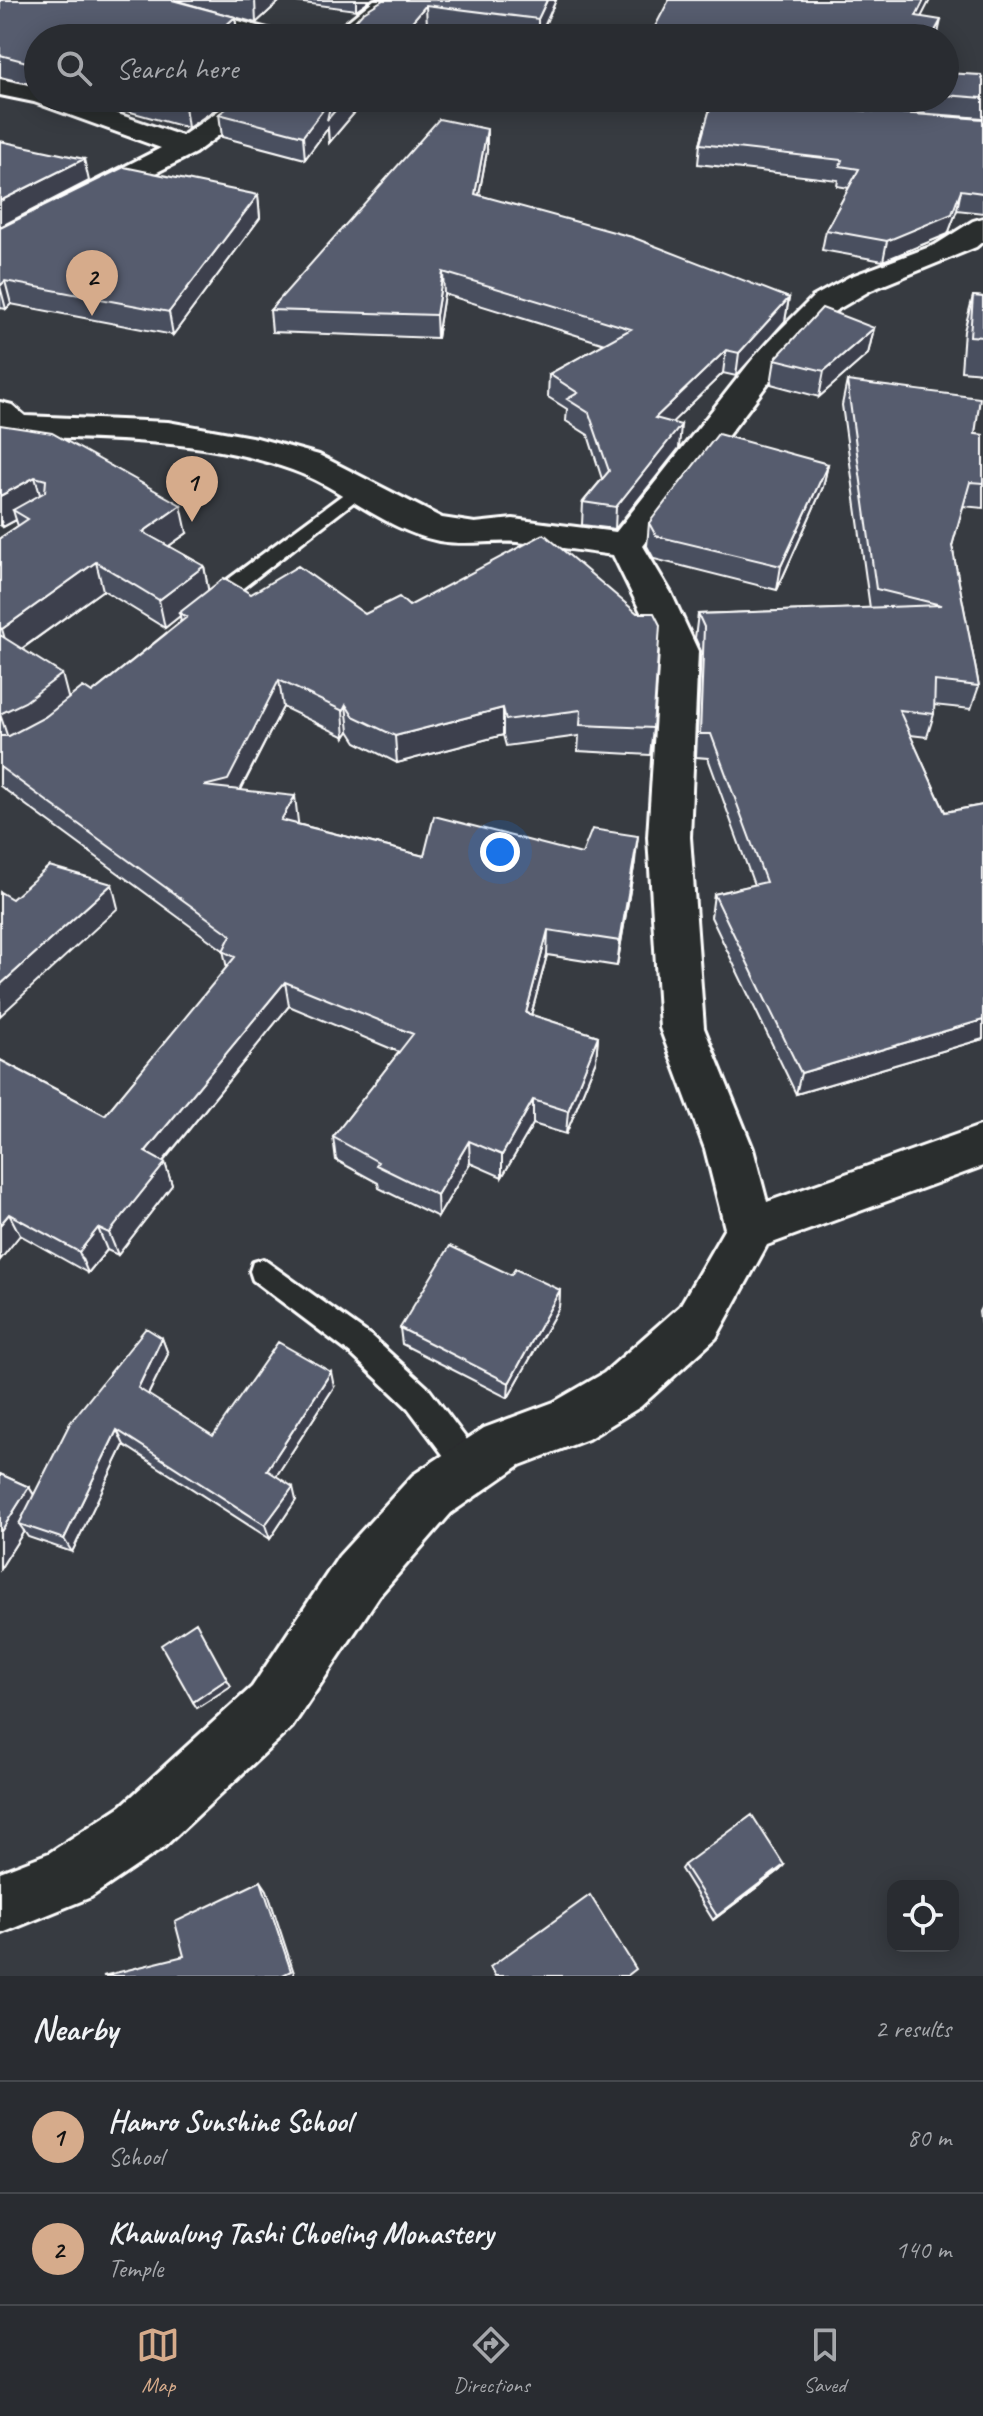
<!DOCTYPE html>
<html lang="en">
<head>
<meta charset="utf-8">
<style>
  body { margin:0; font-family:Caveat,sans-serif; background:#35383d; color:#f1f3f6 }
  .controls { position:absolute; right:24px; bottom:24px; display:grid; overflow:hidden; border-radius:16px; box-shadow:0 4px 20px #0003 }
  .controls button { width:72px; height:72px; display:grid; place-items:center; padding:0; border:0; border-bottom:2px solid #45484d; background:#292c31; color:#f1f3f6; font:40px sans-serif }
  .you { position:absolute; left:500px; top:852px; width:28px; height:28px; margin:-20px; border:6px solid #fff; border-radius:50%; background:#1a73e8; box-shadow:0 0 0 12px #1a73e833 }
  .badge { display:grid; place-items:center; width:52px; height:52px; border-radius:50%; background:#d6ab8b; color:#111; font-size:26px; font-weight:700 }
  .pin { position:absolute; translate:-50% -66px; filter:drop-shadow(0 2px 4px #0008) }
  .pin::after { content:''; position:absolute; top:42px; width:28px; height:24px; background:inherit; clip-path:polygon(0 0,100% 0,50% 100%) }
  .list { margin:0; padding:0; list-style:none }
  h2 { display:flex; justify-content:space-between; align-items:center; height:104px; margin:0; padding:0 32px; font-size:34px }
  h2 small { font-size:26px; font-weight:400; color:#a5a7ab }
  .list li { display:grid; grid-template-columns:52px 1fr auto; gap:24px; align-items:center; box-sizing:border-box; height:112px; padding:0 32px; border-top:2px solid #45484d }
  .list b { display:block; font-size:30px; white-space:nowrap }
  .list p { margin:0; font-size:26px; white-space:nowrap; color:#a5a7ab }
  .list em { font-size:26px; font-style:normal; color:#a5a7ab }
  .icon { flex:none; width:44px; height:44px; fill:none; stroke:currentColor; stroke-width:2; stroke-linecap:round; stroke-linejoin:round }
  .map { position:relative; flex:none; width:983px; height:1976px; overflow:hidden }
  .search { position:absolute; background:#292c31; box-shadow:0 4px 20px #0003; left:24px; right:24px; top:24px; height:88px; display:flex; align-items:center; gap:20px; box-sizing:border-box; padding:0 28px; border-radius:44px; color:#a5a7ab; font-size:30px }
  .sheet { height:328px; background:#292c31 }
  nav { display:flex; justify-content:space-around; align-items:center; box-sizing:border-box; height:112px; border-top:2px solid #45484d; background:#292c31; font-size:22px; color:#a5a7ab }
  nav a { display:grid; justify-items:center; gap:4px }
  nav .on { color:#d6ab8b }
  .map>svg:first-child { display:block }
</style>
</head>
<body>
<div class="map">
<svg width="983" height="1976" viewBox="0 0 983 1976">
  <rect width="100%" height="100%" fill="#373b41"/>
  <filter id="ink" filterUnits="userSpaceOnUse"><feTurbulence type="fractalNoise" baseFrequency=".0125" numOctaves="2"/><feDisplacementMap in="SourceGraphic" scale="16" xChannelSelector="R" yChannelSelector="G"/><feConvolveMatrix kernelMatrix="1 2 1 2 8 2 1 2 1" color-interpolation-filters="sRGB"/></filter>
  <g filter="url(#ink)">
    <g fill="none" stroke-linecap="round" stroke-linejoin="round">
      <defs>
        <path id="service" d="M357,484L366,490L364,494L217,608H203L200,603L203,598Z
          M263,1259L371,1336L428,1388L479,1456L483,1466L479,1476L469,1480L459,1476L408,1408L351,1354L253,1280L250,1271L253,1262Z"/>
        <path id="minor" d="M122,0H163L282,33L286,38H244L126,5Z
          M374,0H400C379,29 361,38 327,38Z
          M0,79L38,87V98H71L182,136L237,98H269L195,153L0,251V230L161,148L34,102L0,95Z
          M983,218V241L976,247L871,290L835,311L782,365L643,546L671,593L698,651L690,837L704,1028L753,1149L767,1202L983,1125V1166L767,1245L716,1338L640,1407L588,1439L520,1465L451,1513L379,1596L292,1727L163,1848L91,1897L0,1934V1872L49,1853L121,1806L252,1687L339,1556L413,1475L484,1428L554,1402L604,1373L680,1306L725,1228L705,1149L660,1028L648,837L660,651L613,555C581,551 549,545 517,542C490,540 469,546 439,541C384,530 343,488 292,470C203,438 109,440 16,436L0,429V402L12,405L25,416L168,422L257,438L319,455L442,518L475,523L513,519L616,532L759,351L813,297L849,277L935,245L973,221Z"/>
      </defs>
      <use href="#service" stroke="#fff" stroke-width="6"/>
      <use href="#minor" stroke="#fff" stroke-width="6"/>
      <use href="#service" fill="#2a2d2e" fill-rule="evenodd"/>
      <use href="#minor" fill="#2a2d2e" fill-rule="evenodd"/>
    </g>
    <path fill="#4a4f5f" stroke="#fff" stroke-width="2" fill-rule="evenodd" d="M0,0L235,17L238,38H38V86L0,77Z
      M174,0H370L356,10L281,0L256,23Z
      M383,0H556L539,38H512L427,27L417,38H346Z
      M945,73L983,81V118L812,105L767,98H945Z
      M80,98H232L188,128Z
      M241,98H367L329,143L328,128L305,159L222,137L219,114Z
      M688,98H754L815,107L983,119V213L957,210L948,234L883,261L822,250L826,230L849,188L837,186L838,180L698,164L700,144L712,102Z
      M487,151L479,195L789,298L785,321L736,376L723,373L671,423L679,448L615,529L582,525L583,502L602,479L588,435L566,421L567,409L548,397L549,374L605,344L444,294L437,338L272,332L270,310Z
      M258,195L260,218L173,335L11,304L6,309L0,308V228Z
      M973,296L983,297V373L961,371L964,331Z
      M874,328L868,354L819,397L771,384L775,359Z
      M847,381L975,434L983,435V508L963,506L952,546L979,686L971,709L934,705V714L927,737L910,735L945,812L983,805V1039L796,1094L711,917L714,894L754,885L708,758L696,757L701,651L695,638L698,614L870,608L842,405Z
      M0,425L187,533L169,546L204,566L208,590L251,594L365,614L409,606L653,728L650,755L578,751L579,736L506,746L503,735L397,763L356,742L349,731L345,737L283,707L241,790L298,822L297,824L424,856L582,854L635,861L617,966L547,955L531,1015L598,1036L596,1060L566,1134L533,1124L502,1177L470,1163L438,1217L379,1188L378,1183L336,1160L333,1137L399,1052L289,1006L163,1162L165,1163L172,1185L118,1255L107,1250L88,1273L20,1235L0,1260V1060L105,1115L227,968L223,950L0,786V538L18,526L16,520L3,527L0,525ZM103,590L165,628L180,616L181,621L92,693L69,698L22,649Z
      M828,464L823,487L777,590L654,559L647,546L649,523Z
      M560,1290L559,1307L508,1398L402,1344L400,1328Z
      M983,1304V1338L979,1312Z
      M162,1338L168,1354L148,1395L213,1436L334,1387L276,1476L296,1500L270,1539L124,1445L72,1552L28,1537L24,1531L0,1569V1474L29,1487L34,1495Z
      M684,1865H784L780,1870L713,1920L681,1869Z"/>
    <path fill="#3c404d" stroke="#fff" stroke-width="2" d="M255,0H281L256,23Z
      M356,0H370L356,10Z
      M547,0H556L539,38H538V19Z
      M924,0H930L912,35L916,16Z
      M426,5L427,27L417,38H398Z
      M235,17L238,38H212Z
      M941,20L937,38H931Z
      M196,98H232L188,128L185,106Z
      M332,98H367L329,143L328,128L305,159L303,136Z
      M487,129V151L475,216V194Z
      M84,159L89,181L0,227V201Z
      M961,190L957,210L948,234L883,261L887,241Z
      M258,195L260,218L173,335L169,312Z
      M443,272L444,294L437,338L436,315Z
      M5,281L11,304L6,309L0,286Z
      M789,298L785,321L736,376L739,353Z
      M874,328L868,354L819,397L824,371Z
      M726,350L723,373L653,441L655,418Z
      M681,425L679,448L615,529L616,507Z
      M828,464L823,487L777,590L781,566Z
      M35,477L43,505L13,510L16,520L3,527L0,518V496Z
      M181,505L187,533L149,560L143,532Z
      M96,562L103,590L10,657L2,629Z
      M204,566L209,594L179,613L180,616L165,628L159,600Z
      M62,674L69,701L9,741L0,714Z
      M279,680L283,707L232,806L204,786Z
      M346,705L349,731L345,737L343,711Z
      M503,708V735L397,763L395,736Z
      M295,796L298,822L285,846L281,820Z
      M638,836L635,861L617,966L620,941Z
      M112,884L118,908L0,1016V985Z
      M548,930L547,955L525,1038L526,1013Z
      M285,982L289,1006L152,1175L145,1152Z
      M983,1020V1039L796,1094L801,1073Z
      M598,1036L596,1060L566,1134L568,1111Z
      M533,1100V1124L502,1177V1155Z
      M469,1141L470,1163L438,1217L437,1195Z
      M165,1163L172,1185L118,1255L109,1233Z
      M9,1214L20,1235L0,1260V1225Z
      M98,1228L107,1250L88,1273L79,1252Z
      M560,1290L559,1307L508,1398L509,1383Z
      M162,1338L168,1354L144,1403L138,1388Z
      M331,1372L334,1387L271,1484L267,1470Z
      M117,1430L124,1445L72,1552L64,1539Z
      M29,1487L40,1505L19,1524L24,1531L0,1569V1533Z
      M293,1487L296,1500L270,1539L265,1525Z
      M227,1679L231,1686L197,1708L193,1702Z
      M784,1865L780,1870L713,1920L717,1916Z
      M261,1881L267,1890L295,1976H281Z"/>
    <path fill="#565c6e" stroke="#fff" stroke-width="2" d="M0,0H172L235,17L212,38H38V65L0,55Z
      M383,0H547L538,19L426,5L398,38H346L348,29L362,13Z
      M669,0H924L916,16L941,20L931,38H649Z
      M945,73L981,75L983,81V98L945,95Z
      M157,98H196L185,106Z
      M241,98H332L303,136L219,114Z
      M332,98H346L327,120Z
      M713,98H754L815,107L983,119V193L961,190L952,214L887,241L826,230L859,169L840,166L842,160L700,144Z
      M439,119L487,129L475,194L632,237L789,298L739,353L726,350L655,418L681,425L616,507L583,502L609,471L589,413L567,399L578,393L549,374L631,329L443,272L436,315L270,310Z
      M0,141L84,159L0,201Z
      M124,167L258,195L169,312L5,281L0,286V228Z
      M973,296L983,297V337L970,336Z
      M822,308L874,328L824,371L775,359Z
      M847,381L980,398L975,434L983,435V483L970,482L952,546L979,686L935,681L934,714L899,710L945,812L983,805V1020L801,1073L714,894L766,882L711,734H700L704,627L698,614L941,605L876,589Z
      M0,425L52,433L181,505L143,532L204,566L159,600L96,562L2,629L0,628V538L28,519L13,510L45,492L46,480L35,477L0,496Z
      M718,434L828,464L781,566L656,536L649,523Z
      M544,534L637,613H654L660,625L653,728L580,725L581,710L506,720L503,708L395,736L353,716L346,705L343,711L279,680L228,780L204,786L295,796L281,820L424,856L434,816L582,854L592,829L638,836L620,941L548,930L526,1013L598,1036L568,1111L533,1100L502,1155L469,1141L437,1195L376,1165L378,1162L333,1137L413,1034L285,982L145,1152L165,1163L109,1233L98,1228L79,1252L9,1214L0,1225V1060L105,1115L235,957L223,951L231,935L0,767V736H9L45,717L83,687L92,693L187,617L179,613L224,578L251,594L298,566L365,614L399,597L409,606Z
      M0,635L62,674L25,702L0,714Z
      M49,866L112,884L0,985V892L12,899Z
      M450,1246L511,1275L515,1269L560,1290L509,1383L400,1328Z
      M146,1328L162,1338L138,1388L213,1436L278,1342L331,1372L267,1470L293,1487L265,1525L117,1430L64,1539L19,1524L70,1423Z
      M0,1474L29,1487L0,1533Z
      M196,1622L227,1679L193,1702L161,1645Z
      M752,1815L784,1865L717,1916L684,1865Z
      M261,1881L291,1971L281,1976H103L184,1956L175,1922Z
      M590,1895L636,1969L627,1976H495L490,1967Z"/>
  </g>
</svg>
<div class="controls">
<button><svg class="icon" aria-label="locate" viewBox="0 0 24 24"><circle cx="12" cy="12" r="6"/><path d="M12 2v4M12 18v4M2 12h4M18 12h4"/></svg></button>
</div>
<div class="you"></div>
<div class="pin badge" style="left:192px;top:522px">1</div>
<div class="pin badge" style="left:92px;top:316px">2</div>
<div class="search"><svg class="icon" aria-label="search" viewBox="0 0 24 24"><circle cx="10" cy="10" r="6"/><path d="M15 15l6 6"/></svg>Search here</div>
</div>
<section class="sheet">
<h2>Nearby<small>2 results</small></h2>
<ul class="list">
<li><span class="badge">1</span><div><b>Hamro Sunshine School</b><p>School</p></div><em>80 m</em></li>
<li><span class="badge">2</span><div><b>Khawalung Tashi Choeling Monastery</b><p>Temple</p></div><em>140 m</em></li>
</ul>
</section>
<nav>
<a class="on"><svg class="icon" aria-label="map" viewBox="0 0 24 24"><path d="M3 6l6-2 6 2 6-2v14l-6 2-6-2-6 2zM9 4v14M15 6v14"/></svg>Map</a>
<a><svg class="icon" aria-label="directions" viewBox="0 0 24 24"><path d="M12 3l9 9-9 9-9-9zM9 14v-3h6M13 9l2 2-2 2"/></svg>Directions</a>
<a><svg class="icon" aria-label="saved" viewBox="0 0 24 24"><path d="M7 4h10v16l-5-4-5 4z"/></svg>Saved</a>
</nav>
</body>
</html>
